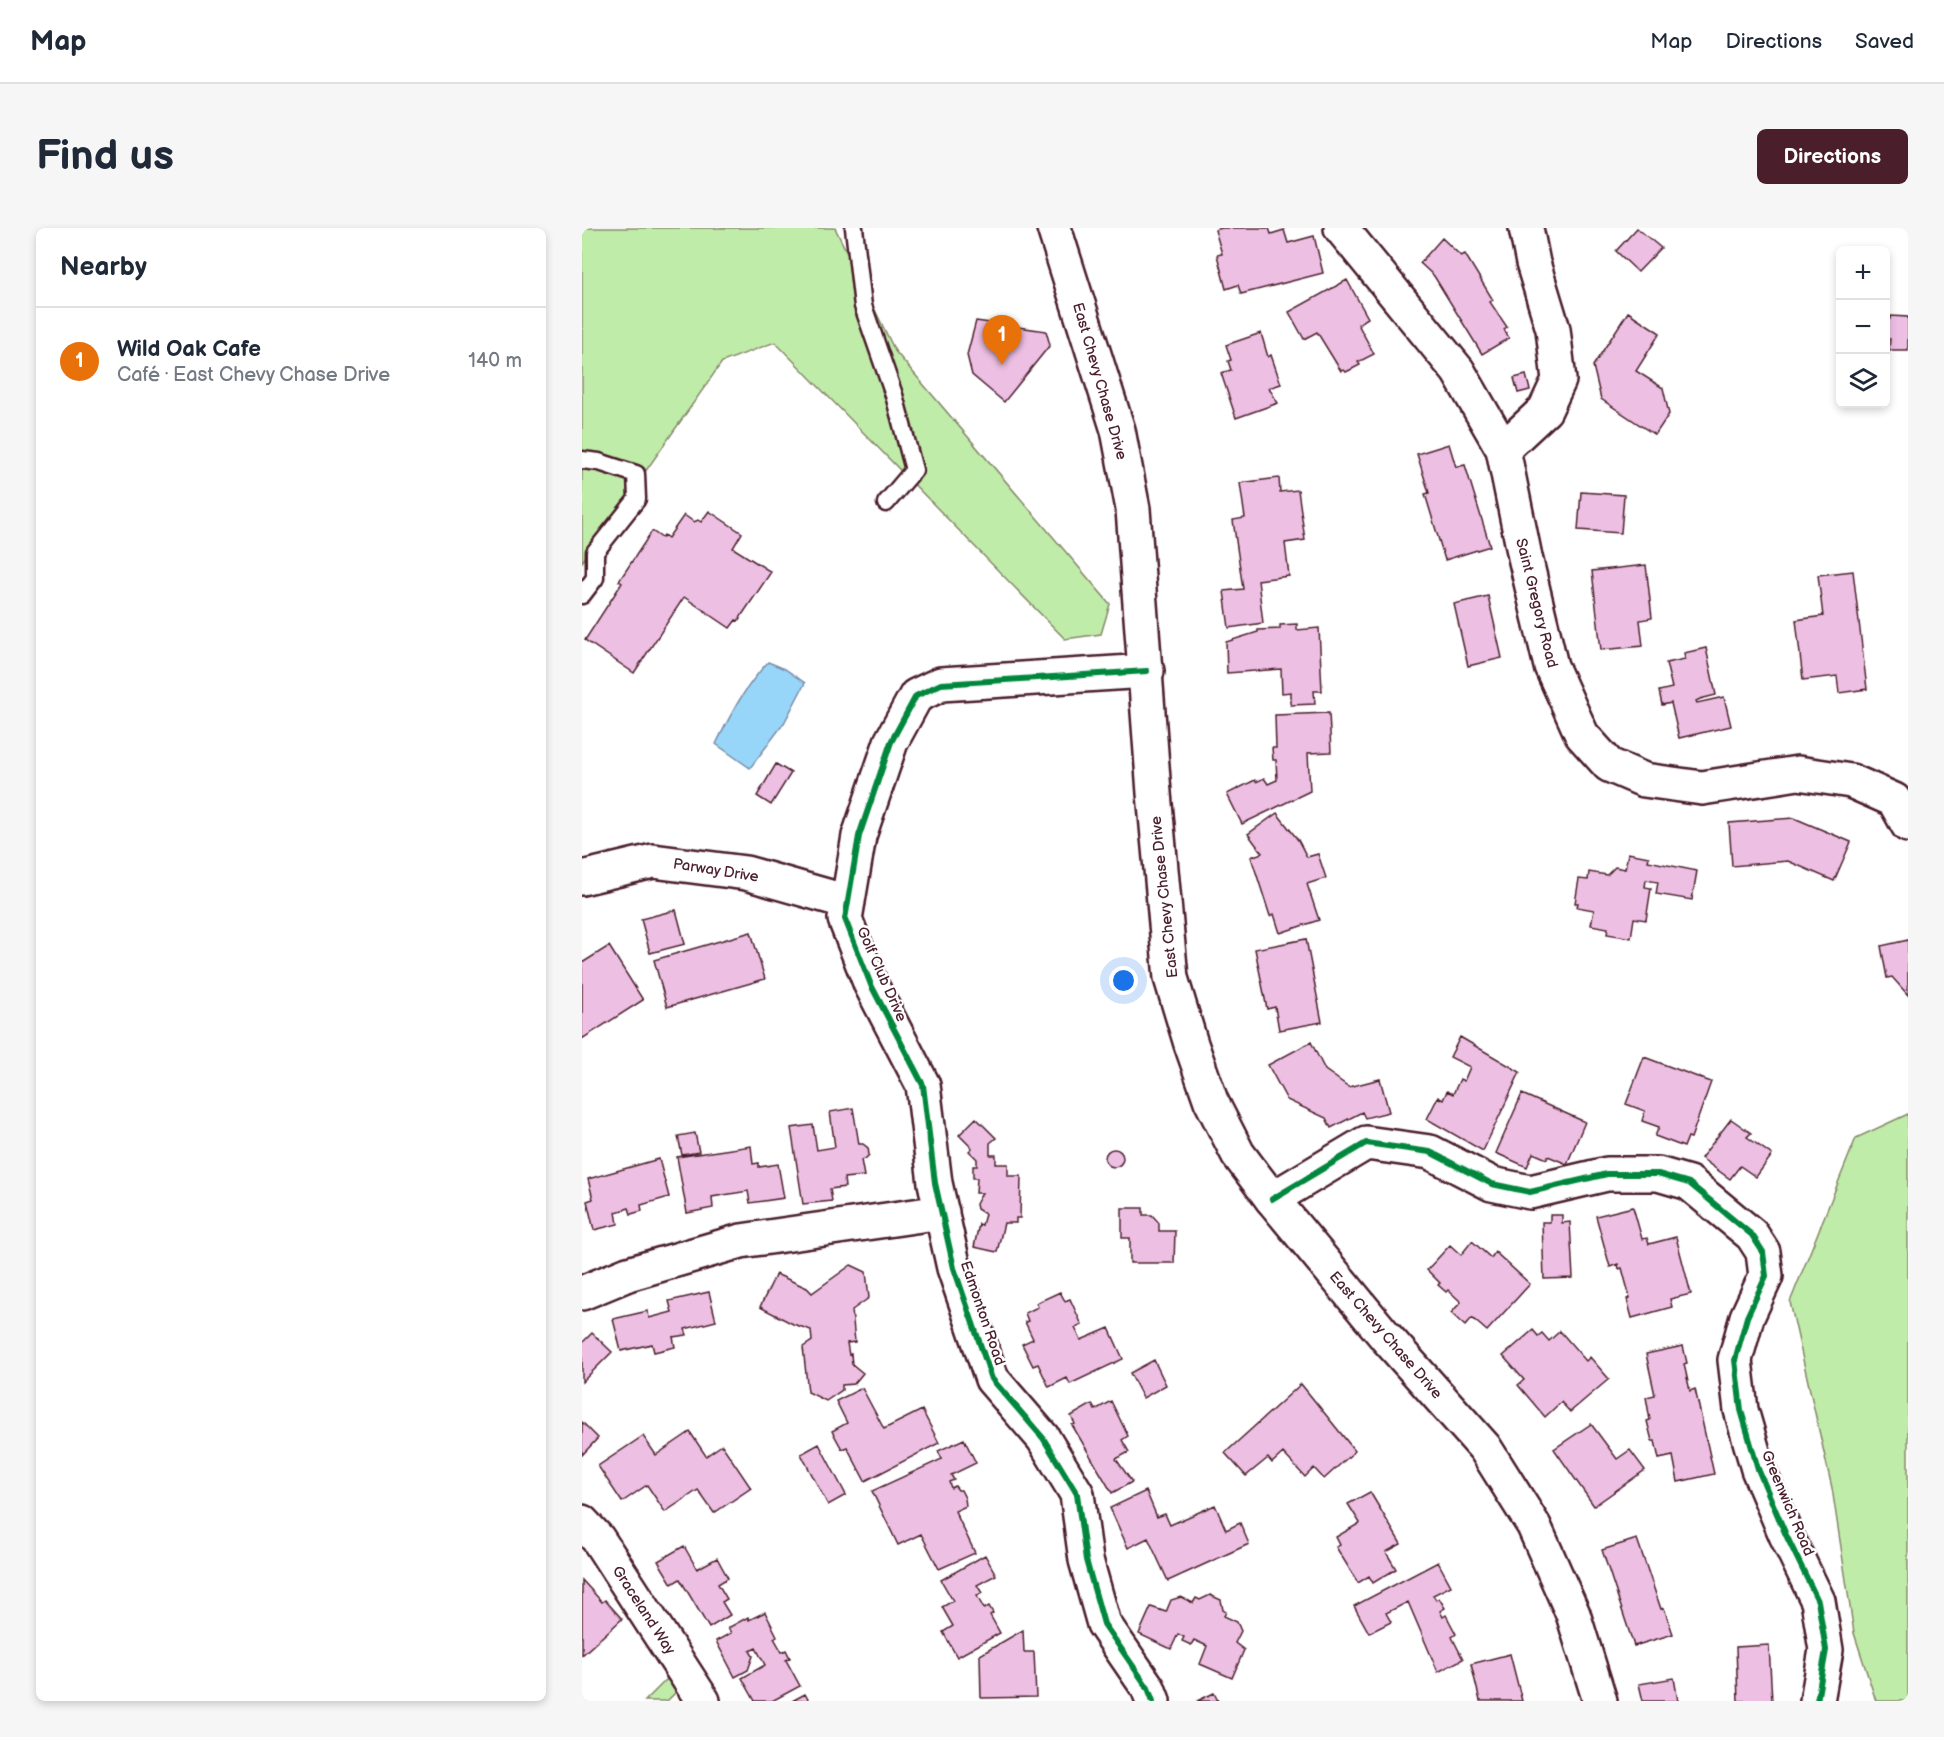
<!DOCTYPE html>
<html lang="en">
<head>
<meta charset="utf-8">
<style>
  body { margin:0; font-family:"Balsamiq Sans",sans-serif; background:#f6f6f7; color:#1f2937 }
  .controls { position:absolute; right:18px; top:18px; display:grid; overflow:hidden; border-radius:9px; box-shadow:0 3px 9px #0003 }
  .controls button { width:54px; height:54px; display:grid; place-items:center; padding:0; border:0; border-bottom:2px solid #e0e1e3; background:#fff; color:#1f2937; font:30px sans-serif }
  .you { position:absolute; left:542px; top:753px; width:21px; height:21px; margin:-15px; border:4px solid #fff; border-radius:50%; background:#1a73e8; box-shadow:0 0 0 9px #1a73e833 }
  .badge { display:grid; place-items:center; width:39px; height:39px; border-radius:50%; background:#4a1f2b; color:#fff; font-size:20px; font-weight:700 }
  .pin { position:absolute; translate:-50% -50px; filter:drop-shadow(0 2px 3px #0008) }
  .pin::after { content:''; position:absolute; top:32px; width:21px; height:18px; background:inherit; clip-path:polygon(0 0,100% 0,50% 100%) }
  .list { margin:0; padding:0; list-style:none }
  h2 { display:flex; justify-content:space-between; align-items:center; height:78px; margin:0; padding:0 24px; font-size:26px }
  h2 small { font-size:20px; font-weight:400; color:#747a83 }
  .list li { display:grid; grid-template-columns:39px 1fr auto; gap:18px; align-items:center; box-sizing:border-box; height:108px; padding:0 24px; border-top:2px solid #e0e1e3 }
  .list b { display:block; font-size:22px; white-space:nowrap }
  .list p { margin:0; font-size:20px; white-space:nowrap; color:#747a83 }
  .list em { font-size:20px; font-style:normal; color:#747a83 }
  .icon { flex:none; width:33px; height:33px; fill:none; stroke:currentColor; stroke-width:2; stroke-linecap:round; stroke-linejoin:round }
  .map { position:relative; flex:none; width:1326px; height:1473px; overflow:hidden; border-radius:9px }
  header { display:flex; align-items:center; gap:36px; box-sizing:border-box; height:84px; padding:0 30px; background:#fff; border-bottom:2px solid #e0e1e3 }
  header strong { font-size:28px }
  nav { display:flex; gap:33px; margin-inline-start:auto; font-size:21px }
  .intro { display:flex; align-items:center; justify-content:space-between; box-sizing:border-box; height:144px; padding:0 36px }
  h1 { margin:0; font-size:42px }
  .button { padding:15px 27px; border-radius:9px; background:#4a1f2b; color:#fff; font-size:21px; font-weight:700 }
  main { display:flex; gap:36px; padding:0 36px }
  aside { flex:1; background:#fff; border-radius:9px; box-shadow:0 3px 9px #0003 }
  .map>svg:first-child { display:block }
</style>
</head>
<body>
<header>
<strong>Map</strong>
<nav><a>Map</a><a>Directions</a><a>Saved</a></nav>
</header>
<div class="intro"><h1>Find us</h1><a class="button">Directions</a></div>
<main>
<aside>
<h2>Nearby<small></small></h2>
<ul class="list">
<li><span class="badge" style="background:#e8710a">1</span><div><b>Wild Oak Cafe</b><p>Café · East Chevy Chase Drive</p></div><em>140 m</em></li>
</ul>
</aside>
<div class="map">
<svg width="1326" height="1473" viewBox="0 0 1326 1473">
  <rect width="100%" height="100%" fill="#fff"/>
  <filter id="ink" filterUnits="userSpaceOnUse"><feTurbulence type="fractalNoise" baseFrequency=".0167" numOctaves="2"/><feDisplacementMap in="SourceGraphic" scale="12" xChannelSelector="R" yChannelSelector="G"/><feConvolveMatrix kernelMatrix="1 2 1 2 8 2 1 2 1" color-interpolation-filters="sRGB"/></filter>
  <g filter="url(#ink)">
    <path fill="#c0eca9" stroke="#85866a" stroke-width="1.5" d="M0,0H253L313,123L528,376L519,406L483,411L193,114L140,134L0,334Z
      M1326,886V1473H1294L1272,1405L1250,1260L1208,1074L1274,910Z
      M92,1444L100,1458L85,1473H63Z"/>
    <path fill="#98d6f9" stroke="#798da7" stroke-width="1.5" d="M186,434L203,441L223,455L202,495L168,540L134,516C150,484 162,460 186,434Z"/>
    <path fill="#edbfe3" stroke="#4a1f2b" stroke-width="1.5" d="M640,0H687L689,6L702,2L706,15L732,8L741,45L659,66L656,57L644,61L635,27L640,26L633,2Z
      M1055,0L1079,20L1056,44L1034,23Z
      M860,10L879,28L883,26L911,72L908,74L925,99L922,101L927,110L900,126L852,48L838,35Z
      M765,52L786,90L776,96L792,126L776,134L778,137L764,144L762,142L759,143L735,104L722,111L707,84Z
      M1046,84L1078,105L1054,143L1081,160L1087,186L1073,207L1019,171L1011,138Z
      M1308,88L1326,89V122H1307L1308,111H1304V91H1308Z
      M394,93L464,103L468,117L422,174L390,147L385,127Z
      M679,105L686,129L689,127L699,156L687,160L696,175L654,190L639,145L649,142L646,133L649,132L644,117Z
      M944,147L948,162L936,165L932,150Z
      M867,216L874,239L883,237L908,318L863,332L843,266L847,265L835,226Z
      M697,250L698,264L716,262L723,312L703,315L707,348L676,352L681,395L647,400L642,363L661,361L651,292L663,290L658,255Z
      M999,264L1042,267L1039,305L996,302Z
      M127,283L160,305L151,320L189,344L156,393L154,392L148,400L102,369L52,445L3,412L40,355L37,353L70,303L80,310L82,307L86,310L102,287L112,294L116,292L119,294Z
      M1064,337L1070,390L1058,392L1061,418L1019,422L1010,343Z
      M1271,343L1285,461L1257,465L1255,448L1221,452L1214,392L1241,388L1236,347Z
      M906,368L920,430L886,438L872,376Z
      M715,396V402L737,400L740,463H732L733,476L709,477V464L700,465L699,441L645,445L644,414L676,404V402L698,401V397Z
      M1124,420L1134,467L1118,471L1114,473L1115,475L1142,469L1149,498L1097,510L1089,475L1080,477L1077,463L1090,460L1084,435L1103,431L1102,425Z
      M747,485L749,524L726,525L728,563L660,596L645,566L673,552L674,554L682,550L686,556L695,552L694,532H691L690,520H694L693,487Z
      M194,536L209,545L189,577L175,568Z
      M695,585L716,612L725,629L736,626L744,650L725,656L737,692L698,705L692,686L688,688L669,629L680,625L666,606Z
      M1212,590L1269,614L1252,653L1206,633L1150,638L1147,595Z
      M1046,625L1067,629L1066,633L1115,643L1110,672L1074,666L1076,654L1064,652L1063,659L1069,660L1064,692L1052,690L1049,710L1025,706L1026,700L1009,697L1012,682L995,679L996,675H993L997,651L1006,652L1007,644L1025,647L1033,639L1043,641Z
      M94,682L103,716L68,725L59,691Z
      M169,704L183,751L85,779L72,732Z
      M724,711L740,794L697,802L693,779L685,781L673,721Z
      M1326,712V767L1310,749L1305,750L1299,718Z
      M27,718L61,772L0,811V735Z
      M878,809L938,844L901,923L845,891L856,869L861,872L865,863L871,866L878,851L882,853L888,839L868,829Z
      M729,814L743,842L767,859L798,851L807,884L783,890L780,884L749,900L744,890L705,872L686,837Z
      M1062,829L1129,854L1109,910L1106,909L1102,919L1073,908L1077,899L1060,893L1063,883L1044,876Z
      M940,866L1003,894L985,936L966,928L965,931L951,925L945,939L914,925Z
      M271,880L277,916H281L286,920L287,927L283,931L279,932L282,948L262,950L263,959L248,961L250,973L221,976L209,900L231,897L235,922L253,919L248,884Z
      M394,890L414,910L408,915V927H414V936H426V948H439L438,990H434V995H422L415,1024L392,1019L397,996L400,997L403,986L395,981L394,976L400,965H394L395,950H391V938H395V931L387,923L390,920L377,907Z
      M1149,891L1169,905L1165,909L1190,927L1174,949L1158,938L1148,951L1119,930Z
      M113,905L117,924L100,927L96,908Z
      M169,918L171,936L177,935V939L196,936L202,970L168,975L166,963L130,969L131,980L105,985L95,929Z
      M523 930a9 9 0 1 1 18 0a9 9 0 1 1-18 0Z
      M77,931L87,969L59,977L60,983L49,986L47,980L34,984L36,996L12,1002L5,973L11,971L6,951Z
      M1051,979L1060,1011L1065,1010L1067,1016L1094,1009L1109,1066L1088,1071L1090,1079L1050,1090L1045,1071L1048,1070L1040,1040L1037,1041L1036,1036L1028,1039L1014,988Z
      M540,980H561V987H570L577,995V1003H593L592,1035H548V1010H540Z
      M968,987H980V995L988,994L991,1050L962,1051L960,994H968Z
      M890,1013L909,1030L913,1024L948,1056L905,1103L890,1090L883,1098L869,1085L879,1074L866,1062L864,1064L856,1057L858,1055L845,1042L868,1017L879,1027Z
      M269,1037L284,1044L287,1070L270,1082L273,1114L265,1115L267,1127L269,1126L270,1136L281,1145L272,1156L260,1157V1162L244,1173L226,1164L221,1119L230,1113L229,1102L211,1096L178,1079L194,1046L225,1060L230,1065Z
      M127,1064L134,1093L103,1101L105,1107L91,1109L93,1119L72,1124L70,1116L39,1123L31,1091L66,1083L67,1090L90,1084L87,1073Z
      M478,1064L483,1073L488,1071L500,1097L493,1100L499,1112L527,1100L541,1131L488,1156L485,1150L467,1159L456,1136L451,1138L440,1116L451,1111L443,1094L446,1093L443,1085L456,1079L454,1075Z
      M951,1102L956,1108L960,1105L967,1113L978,1103L1004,1133L1008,1129L1027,1151L988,1184L979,1174L963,1189L936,1157L942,1152L921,1128Z
      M10,1105L30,1124L0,1154V1115Z
      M1101,1118L1105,1135L1102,1136L1108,1163L1113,1161L1132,1246L1096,1254L1091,1228L1077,1231L1073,1213H1070L1065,1193L1068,1192L1064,1169L1073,1167L1064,1126Z
      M572,1132L584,1157L561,1170L548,1145Z
      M719,1156L773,1223L742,1251L732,1240L723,1249L701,1225L690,1235L686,1230L664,1248L643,1225Z
      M280,1160L302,1201L340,1182L357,1215L283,1253L265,1219L260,1221L250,1203L265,1195L254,1173Z
      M529,1173L546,1208L540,1212L547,1224L534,1231L550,1254L530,1265L490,1197L493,1196L489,1188L510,1176L513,1182Z
      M0,1194L16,1210L0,1227Z
      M1009,1196L1035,1231L1048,1222L1063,1242L1012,1278L972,1221Z
      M108,1204L124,1228L140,1217L169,1260L132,1285L116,1262L83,1284L65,1257L40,1274L16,1238L61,1208L74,1227Z
      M382,1211L394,1235L369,1247L372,1252L367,1254L369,1260L373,1258L376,1262H379L383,1270L384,1278L373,1283L393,1325L357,1341L339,1306L316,1317L290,1263L360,1231L356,1223Z
      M237,1216L264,1267L246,1277L219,1226Z
      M564,1263L575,1289L583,1286L588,1297L633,1277L644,1302L658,1295L667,1316L586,1353L566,1310L546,1320L528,1280Z
      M788,1264L819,1316L804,1324L814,1341L791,1355L787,1348L776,1355L754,1319L758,1317L754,1309L778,1295L766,1276Z
      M1055,1311L1079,1381L1082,1380L1091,1406L1052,1418L1020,1322Z
      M102,1318L115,1341L135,1330L146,1350L136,1356L145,1371L140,1374L148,1387L127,1400L98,1351L90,1356L76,1333Z
      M403,1327L414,1347L395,1357L400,1365L395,1368L402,1381L407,1378L411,1385L408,1387L418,1405L375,1429L361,1404L371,1398L360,1379L371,1373L359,1352Z
      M856,1334L869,1358L851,1367L854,1372L857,1370L863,1380L858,1383L861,1389L864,1387L874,1406L870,1409L881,1431L856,1444L826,1374L804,1385L809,1394L787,1405L772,1378Z
      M0,1352L20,1374L23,1372L40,1391L0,1427Z
      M628,1367L639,1372L641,1382L644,1384L642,1388L655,1394L659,1403L653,1415L662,1422L650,1450L618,1436L625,1418L612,1412L609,1417L600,1413L602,1409L596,1406L589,1421L557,1406L569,1379L584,1384L589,1372L599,1369L611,1375L614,1370L618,1372Z
      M183,1384L195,1408L192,1410L200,1424L204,1422L208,1430L204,1432L218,1458L190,1473H173L160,1450L183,1437L174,1420L168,1423L171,1428L166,1442L153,1449L134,1413L149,1405L146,1400L166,1389L167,1392Z
      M441,1402L442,1424H452L454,1469L399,1470L398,1427Z
      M1187,1417L1190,1473H1156L1154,1419Z
      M928,1426L940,1473H898L889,1436Z
      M1092,1450L1096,1473H1061L1057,1456Z
      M632,1465L636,1473H615Z
      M223,1466L227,1473H210Z"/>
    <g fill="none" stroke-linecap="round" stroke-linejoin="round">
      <defs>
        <path id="lane" d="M272,0L281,78L312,167L332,242L304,275
          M0,232L17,234L54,246L55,271L13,324V350L0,367"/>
        <path id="street" d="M759,0L876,143L921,221L943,329L969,438L1000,507L1027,537L1062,552L1120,560L1216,545L1269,553L1312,572L1326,597
          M921,221L963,182L977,152L971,101L951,35L944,0
          M565,443L359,456L334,468L309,514L277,608L263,691L289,757L341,857L353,955L372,1040L410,1151L461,1210L495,1266L504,1332L522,1396L566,1460L571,1473
          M0,650L71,633L164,645L266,674
          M690,971L784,915L848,924L910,956L948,964L1025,946H1076L1107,955L1170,1007L1181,1024L1184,1048L1165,1089L1153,1132L1159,1182L1176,1241L1204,1307L1236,1373L1244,1422L1235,1473
          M0,1065L46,1046L159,1013L360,984
          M0,1294L16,1311L121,1473"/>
        <path id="secondary" d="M472,0L536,202L551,281L572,565L589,750L609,816L629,873L656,926L690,971L804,1109L903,1220L952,1298L991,1386L1018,1473"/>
      </defs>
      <use href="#lane" stroke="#4a1f2b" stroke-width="21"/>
      <use href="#street" stroke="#4a1f2b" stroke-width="38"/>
      <use href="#secondary" stroke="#4a1f2b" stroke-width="38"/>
      <use href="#lane" stroke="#fff" stroke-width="16"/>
      <use href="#street" stroke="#fff" stroke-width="33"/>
      <use href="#secondary" stroke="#fff" stroke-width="33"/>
      <defs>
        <path id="cycleway" d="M565,443L359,456L334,468L309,514L277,608L263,691L289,757L341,857L353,955L372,1040L410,1151L461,1210L495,1266L504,1332L522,1396L566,1460L571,1473
          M690,971L784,915L848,924L910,956L948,964L1025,946H1076L1107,955L1170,1007L1181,1024L1184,1048L1165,1089L1153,1132L1159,1182L1176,1241L1204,1307L1236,1373L1244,1422L1235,1473"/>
      </defs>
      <use href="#cycleway" stroke="#fff" stroke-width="10"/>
      <use href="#cycleway" stroke="#00873e" stroke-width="6"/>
    </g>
  </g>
  <g text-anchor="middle" stroke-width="5" stroke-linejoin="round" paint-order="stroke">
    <g font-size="15" fill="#4a1f2b" stroke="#fff">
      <text transform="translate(518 153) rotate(74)" y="5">East Chevy Chase Drive</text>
      <text transform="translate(955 375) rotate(76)" y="5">Saint Gregory Road</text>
      <text transform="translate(134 642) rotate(9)" y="5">Parway Drive</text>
      <text transform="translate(582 669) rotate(-96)" y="5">East Chevy Chase Drive</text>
      <text transform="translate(300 746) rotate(66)" y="5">Golf Club Drive</text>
      <text transform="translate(401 1085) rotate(71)" y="5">Edmonton Road</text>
      <text transform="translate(804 1107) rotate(49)" y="5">East Chevy Chase Drive</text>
      <text transform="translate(1206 1275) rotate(67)" y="5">Greenwich Road</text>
      <text transform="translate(62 1382) rotate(57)" y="5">Graceland Way</text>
    </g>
  </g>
</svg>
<div class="controls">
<button>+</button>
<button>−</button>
<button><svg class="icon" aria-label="layers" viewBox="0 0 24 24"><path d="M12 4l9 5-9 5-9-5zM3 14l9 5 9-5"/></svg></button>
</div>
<div class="you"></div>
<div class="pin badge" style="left:420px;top:137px;background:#e8710a">1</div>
</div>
</main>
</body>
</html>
